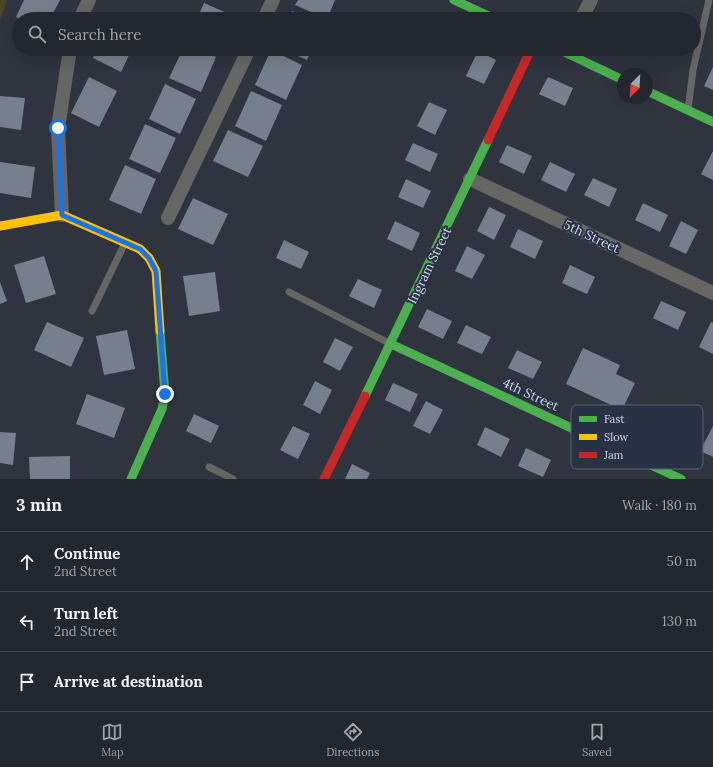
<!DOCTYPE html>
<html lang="en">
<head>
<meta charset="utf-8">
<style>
  body { margin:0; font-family:Lora,serif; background:#2b2f37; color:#f1f3f6 }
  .compass { position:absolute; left:617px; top:68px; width:36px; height:36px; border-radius:50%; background:#23272f; box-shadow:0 4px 16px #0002; rotate:204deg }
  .stop { position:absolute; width:12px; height:12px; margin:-9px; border:3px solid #1a73e8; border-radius:50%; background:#fff }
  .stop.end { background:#1a73e8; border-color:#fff; box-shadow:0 1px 4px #0008 }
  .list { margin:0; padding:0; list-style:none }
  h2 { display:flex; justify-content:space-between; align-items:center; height:52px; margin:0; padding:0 16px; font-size:17px }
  h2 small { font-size:13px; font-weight:400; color:#a3a5aa }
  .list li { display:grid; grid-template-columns:26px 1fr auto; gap:12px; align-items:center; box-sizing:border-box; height:60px; padding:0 16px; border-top:1px solid #40444b }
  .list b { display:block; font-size:15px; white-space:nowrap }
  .list p { margin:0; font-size:13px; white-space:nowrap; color:#a3a5aa }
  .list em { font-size:13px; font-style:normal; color:#a3a5aa }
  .icon { flex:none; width:22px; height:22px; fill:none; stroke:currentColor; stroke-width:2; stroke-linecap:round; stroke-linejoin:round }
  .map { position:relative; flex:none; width:713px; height:479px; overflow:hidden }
  .search { position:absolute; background:#23272f; box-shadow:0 4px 16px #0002; left:12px; right:12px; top:12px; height:44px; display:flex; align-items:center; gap:10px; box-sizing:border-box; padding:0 14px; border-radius:22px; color:#a3a5aa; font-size:15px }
  .sheet { height:232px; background:#23272f }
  nav { display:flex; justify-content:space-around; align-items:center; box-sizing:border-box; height:56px; border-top:1px solid #40444b; background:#23272f; font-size:11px; color:#a3a5aa }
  nav a { display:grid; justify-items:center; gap:2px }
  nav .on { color:#989eab }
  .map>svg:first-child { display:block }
</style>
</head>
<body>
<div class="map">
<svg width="713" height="479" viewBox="0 0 713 479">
  <rect width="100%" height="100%" fill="#2f343f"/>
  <path fill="#4c452a" d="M0,0H7L0,20Z"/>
  <path fill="#777e8d" d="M24,0H60L50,19H20L16,17Z
    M298,0H335L327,19L295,5Z
    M204,3L236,17L235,19H197Z
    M292,11L309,19H288Z
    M97,49H132L121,72L93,58Z
    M183,49H198L216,57L201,92L169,78Z
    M282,49H312L307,60Z
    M271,50L302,65L286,100L255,85Z
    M478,51L496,60L484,84L466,76Z
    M713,67V90L704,86Z
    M89,77L117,91L99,127L71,113Z
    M548,77L573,88L565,106L539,94Z
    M165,84L196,99L180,134L149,119Z
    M251,91L282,105L266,141L235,126Z
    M0,96L25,98L21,130L0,127Z
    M429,102L447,110L435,135L417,126Z
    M145,124L176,138L160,173L129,159Z
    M228,130L263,146L248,177L213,161Z
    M413,143L438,154L430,172L405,160Z
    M507,145L532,156L524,174L499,162Z
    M713,151V180L701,174Z
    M0,162L35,167L31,198L0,193Z
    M550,162L575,174L566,192L541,180Z
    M125,165L156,179L141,214L109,200Z
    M593,178L617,189L609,207L584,195Z
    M406,179L431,191L423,208L398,197Z
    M193,198L228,214L213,245L178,229Z
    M643,203L668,215L660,232L635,220Z
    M489,207L506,215L494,240L477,231Z
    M395,221L420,233L412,251L387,239Z
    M681,221L698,230L686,254L669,246Z
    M518,229L543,241L535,259L510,247Z
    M284,240L309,252L301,269L276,258Z
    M467,246L485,255L472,279L455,271Z
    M44,256L56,294L26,303L14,265Z
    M570,265L595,277L587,294L562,283Z
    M215,272L220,311L189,316L183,276Z
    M358,279L382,290L374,308L349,296Z
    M0,282L7,301L0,304Z
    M661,301L686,312L678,330L653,318Z
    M427,309L452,321L443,339L418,327Z
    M47,322L84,338L71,367L34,350Z
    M711,322L713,323V354L699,347Z
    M466,325L491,337L482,354L457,343Z
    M127,330L135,369L104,375L96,336Z
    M335,338L353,347L340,371L323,362Z
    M583,348L620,365L616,374L635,383L622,410L566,384Z
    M517,350L542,362L533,379L508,368Z
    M315,381L332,390L320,414L303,405Z
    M393,383L418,394L410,412L385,400Z
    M87,394L125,408L114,438L76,424Z
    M426,401L443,410L430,434L413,426Z
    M194,414L219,426L211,443L186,431Z
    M293,426L310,434L298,459L280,450Z
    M713,426V457L700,451Z
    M485,427L510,439L501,457L477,445Z
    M0,432L16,433L13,465L0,463Z
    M526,448L551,460L543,477L518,466Z
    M70,456V479H30L29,457Z
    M352,464L370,473L367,479H345Z"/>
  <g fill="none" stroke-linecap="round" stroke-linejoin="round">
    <path stroke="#666664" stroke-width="7" d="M688,110L693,70L709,0
      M289,292L389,343
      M92,311L125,243
      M209,467L233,479"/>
    <path stroke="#666664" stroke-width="14" d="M80,19L89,0
      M264,19L273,0
      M581,19L591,0
      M470,179L713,293
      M62,215L58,128L70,49
      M168,218L249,49"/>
    <path stroke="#4caf50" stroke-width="9" d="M454,0L495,19
      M558,49L623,80
      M647,91L713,122
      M391,344L681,479
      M365,396L488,140
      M131,479L162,409L165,394L160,331"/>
    <path stroke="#ffc107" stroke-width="9" d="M0,226L62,215L140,249L149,258L156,271L160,331"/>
    <path stroke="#c62828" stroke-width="9" d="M488,140L531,49
      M324,479L365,396"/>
  </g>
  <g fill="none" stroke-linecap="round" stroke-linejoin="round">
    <path stroke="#1a73e8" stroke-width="5" d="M58,128L62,215L140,249L149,258L156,271L165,394"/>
  </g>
  <g text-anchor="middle" stroke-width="4" stroke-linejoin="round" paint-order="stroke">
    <g font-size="13" fill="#d0d7e5" stroke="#283146">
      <text transform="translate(592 236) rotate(25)" y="5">5th Street</text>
      <text transform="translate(429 265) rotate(-64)" y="5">Ingram Street</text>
      <text transform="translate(531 394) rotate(25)" y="5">4th Street</text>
    </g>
  </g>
  <rect x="571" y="405" width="132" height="64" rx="6" fill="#283146" stroke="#5a6376" stroke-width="1"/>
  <rect x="579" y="416" width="18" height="6" fill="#4caf50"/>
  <rect x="579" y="434" width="18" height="6" fill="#ffc107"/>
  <rect x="579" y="452" width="18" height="6" fill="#c62828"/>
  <g font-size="11" fill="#d0d7e5">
    <text x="604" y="423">Fast</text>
    <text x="604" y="441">Slow</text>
    <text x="604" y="459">Jam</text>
  </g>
</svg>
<svg class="compass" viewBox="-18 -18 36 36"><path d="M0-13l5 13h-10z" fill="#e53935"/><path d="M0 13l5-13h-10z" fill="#a3a5aa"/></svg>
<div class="stop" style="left:58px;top:128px"></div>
<div class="stop end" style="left:165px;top:394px"></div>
<div class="search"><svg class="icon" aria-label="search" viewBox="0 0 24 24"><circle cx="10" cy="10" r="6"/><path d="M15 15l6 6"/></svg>Search here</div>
</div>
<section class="sheet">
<h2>3 min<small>Walk · 180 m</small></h2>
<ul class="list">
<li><svg class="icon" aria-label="ahead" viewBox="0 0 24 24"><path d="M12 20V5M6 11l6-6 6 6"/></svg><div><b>Continue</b><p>2nd Street</p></div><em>50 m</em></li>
<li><svg class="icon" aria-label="left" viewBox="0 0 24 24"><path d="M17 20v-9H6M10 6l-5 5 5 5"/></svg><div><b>Turn left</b><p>2nd Street</p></div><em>130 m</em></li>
<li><svg class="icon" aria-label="arrive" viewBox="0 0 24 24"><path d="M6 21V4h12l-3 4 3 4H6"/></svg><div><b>Arrive at destination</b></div></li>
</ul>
</section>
<nav>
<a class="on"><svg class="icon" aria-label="map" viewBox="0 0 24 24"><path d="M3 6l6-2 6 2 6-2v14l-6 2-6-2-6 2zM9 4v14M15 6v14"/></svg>Map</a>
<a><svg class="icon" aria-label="directions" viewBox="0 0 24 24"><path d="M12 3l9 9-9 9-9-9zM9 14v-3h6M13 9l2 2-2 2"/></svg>Directions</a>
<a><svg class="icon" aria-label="saved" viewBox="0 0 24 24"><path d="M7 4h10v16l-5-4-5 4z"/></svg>Saved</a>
</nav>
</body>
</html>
